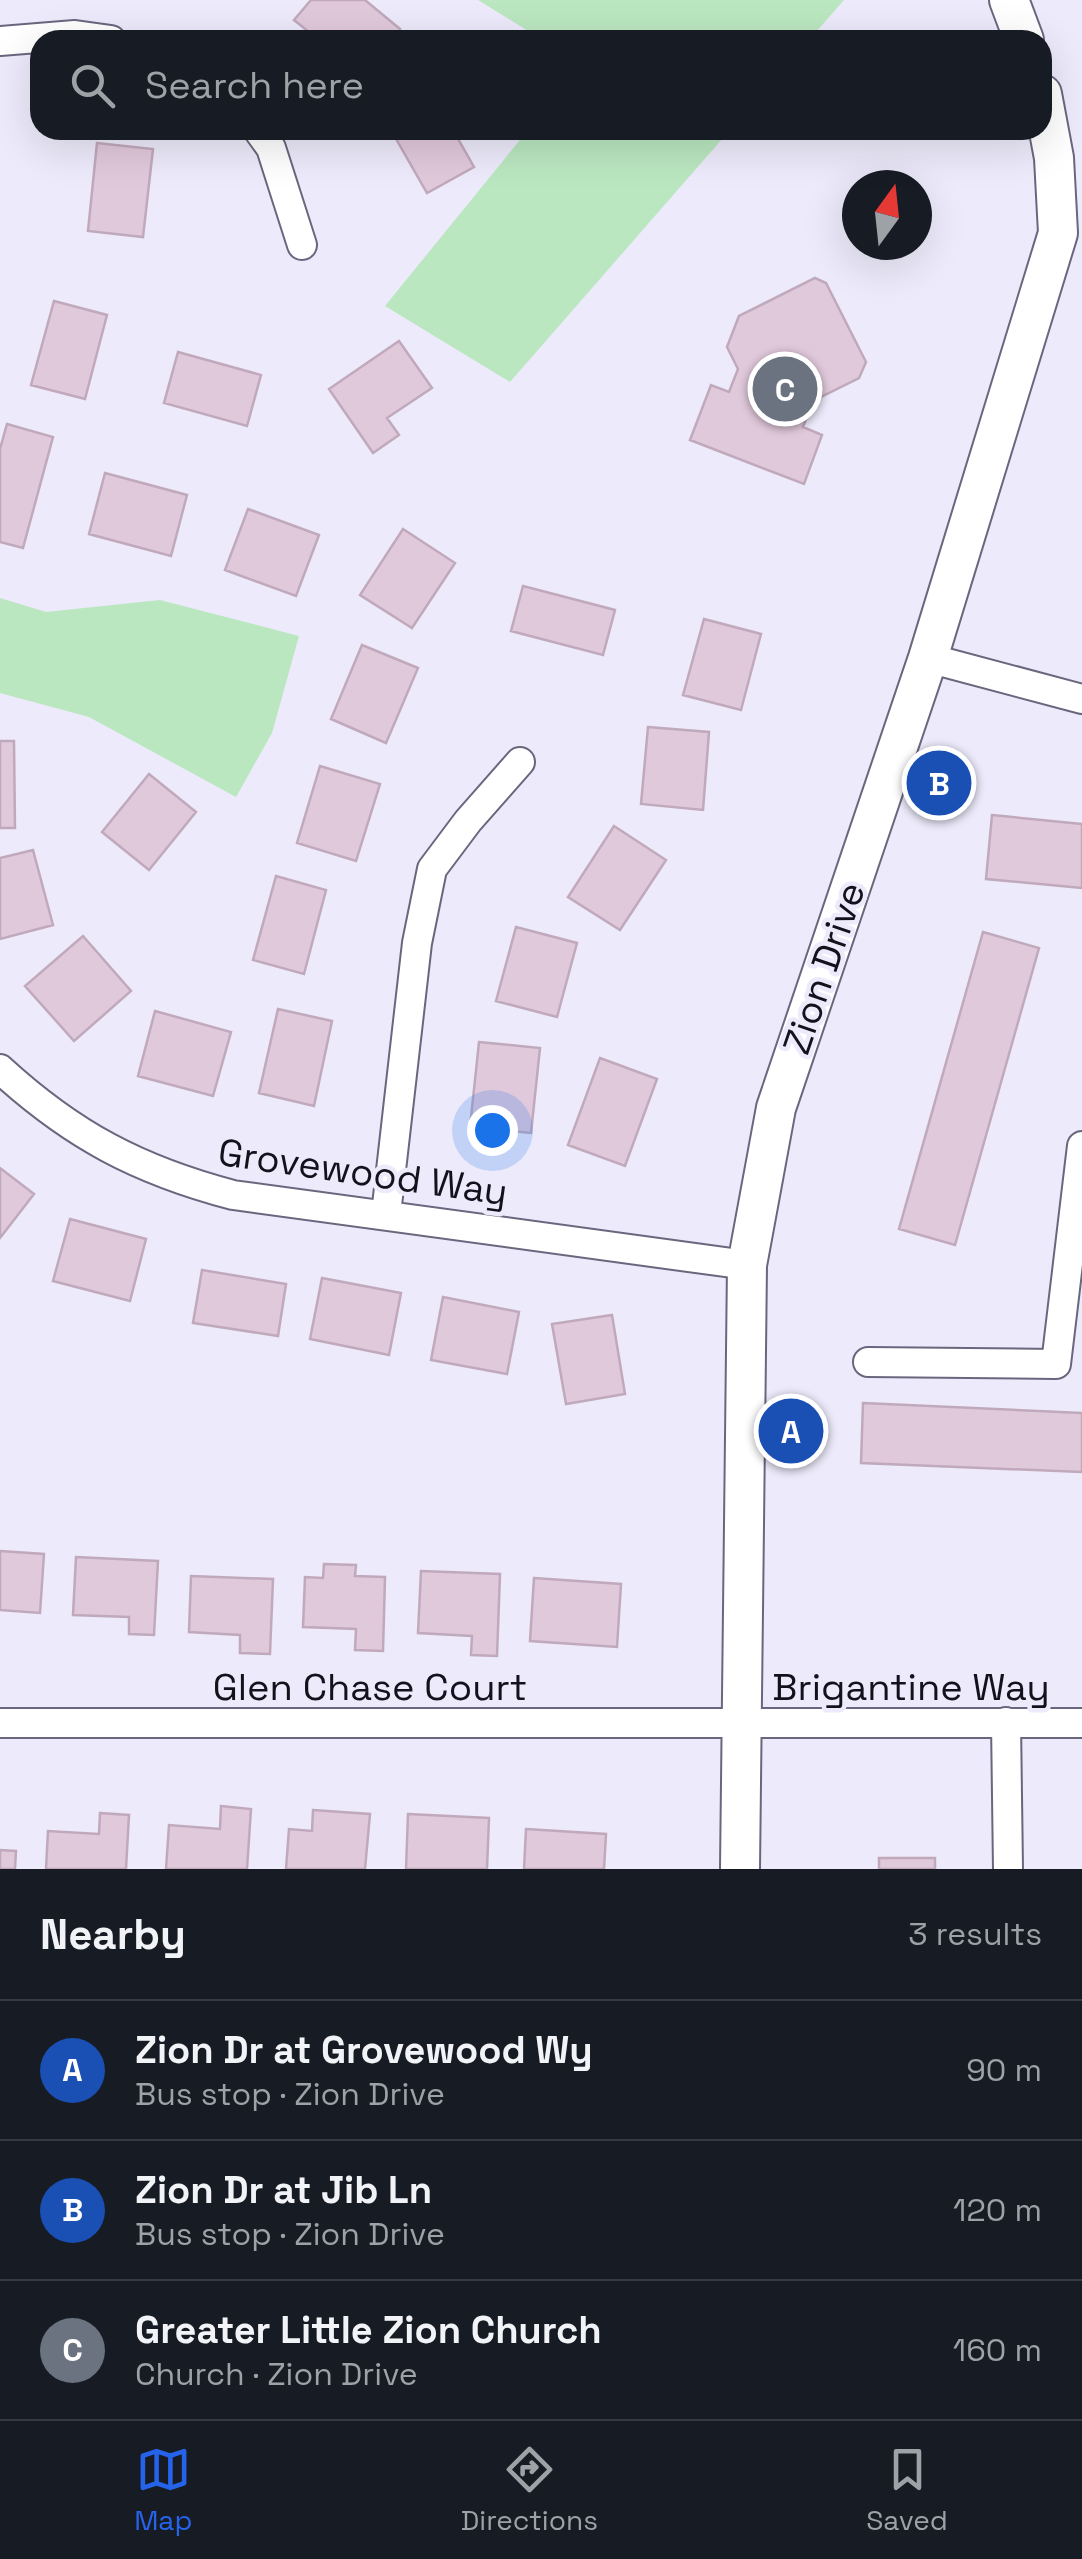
<!DOCTYPE html>
<html lang="en">
<head>
<meta charset="utf-8">
<style>
  body { margin:0; font-family:"Space Grotesk",sans-serif; background:#20242c; color:#f1f3f6 }
  .compass { position:absolute; left:842px; top:170px; width:90px; height:90px; border-radius:50%; background:#171b24; box-shadow:0 10px 40px #0002; rotate:15deg }
  .you { position:absolute; left:492px; top:1130px; width:35px; height:35px; margin:-25px; border:8px solid #fff; border-radius:50%; background:#1a73e8; box-shadow:0 0 0 15px #1a73e833 }
  .badge { display:grid; place-items:center; width:65px; height:65px; border-radius:50%; background:#2563eb; color:#fff; font-size:32px; font-weight:700 }
  .pin { position:absolute; translate:-50% -50%; border:5px solid #fff; box-shadow:0 2px 10px #0006 }
  .list { margin:0; padding:0; list-style:none }
  h2 { display:flex; justify-content:space-between; align-items:center; height:130px; margin:0; padding:0 40px; font-size:42px }
  h2 small { font-size:32px; font-weight:400; color:#9ea1a6 }
  .list li { display:grid; grid-template-columns:65px 1fr auto; gap:30px; align-items:center; box-sizing:border-box; height:140px; padding:0 40px; border-top:2px solid #363941 }
  .list b { display:block; font-size:38px; white-space:nowrap }
  .list p { margin:0; font-size:32px; white-space:nowrap; color:#9ea1a6 }
  .list em { font-size:32px; font-style:normal; color:#9ea1a6 }
  .icon { flex:none; width:55px; height:55px; fill:none; stroke:currentColor; stroke-width:2; stroke-linecap:round; stroke-linejoin:round }
  .map { position:relative; flex:none; width:1082px; height:1869px; overflow:hidden }
  .search { position:absolute; background:#171b24; box-shadow:0 10px 40px #0002; left:30px; right:30px; top:30px; height:110px; display:flex; align-items:center; gap:25px; box-sizing:border-box; padding:0 35px; border-radius:30px; color:#9ea1a6; font-size:38px }
  .sheet { height:550px; background:#171b24 }
  nav { display:flex; justify-content:space-around; align-items:center; box-sizing:border-box; height:140px; border-top:2px solid #363941; background:#171b24; font-size:28px; color:#9ea1a6 }
  nav a { display:grid; justify-items:center; gap:5px }
  nav .on { color:#2563eb }
  .map>svg:first-child { display:block }
</style>
</head>
<body>
<div class="map">
<svg width="1082" height="1869" viewBox="0 0 1082 1869">
  <rect width="100%" height="100%" fill="#edeafb"/>
  <path fill="#bae7c0" d="M478,0H844L809,40H543Z
    M528,130H730L510,382L385,306Z
    M0,598L46,612L160,600L299,636L272,733L236,797L89,717L0,693Z"/>
  <path fill="#e1c9dc" stroke="#c1a9bc" stroke-width="2.5" d="M311,0H365L400,29L391,40H319L294,20Z
    M391,130H453L474,167L427,193Z
    M97,143L153,149L143,237L88,231Z
    M815,278L826,283L866,362L859,378L813,401L803,427L822,435L804,484L690,440L711,385L729,392L738,369L727,347L739,316Z
    M54,301L107,315L85,399L31,385Z
    M399,341L432,388L387,418L399,435L373,453L329,389Z
    M178,352L261,375L247,426L164,403Z
    M7,424L53,437L23,548L0,542V449Z
    M105,473L187,495L171,556L89,534Z
    M248,509L319,535L296,596L225,570Z
    M403,529L455,563L412,628L360,595Z
    M523,586L615,610L603,655L511,631Z
    M704,619L761,634L741,710L683,695Z
    M362,645L418,668L386,743L331,719Z
    M648,727L709,732L703,810L641,804Z
    M0,741H14L15,828H0Z
    M320,766L380,784L356,861L297,843Z
    M149,774L196,812L149,870L102,832Z
    M992,815L1082,824V888L986,879Z
    M614,826L666,860L620,930L568,897Z
    M33,850L53,925L0,939V858Z
    M276,876L326,890L304,974L253,960Z
    M516,927L577,943L557,1017L496,1001Z
    M983,932L1039,948L955,1245L899,1229Z
    M83,936L131,991L74,1041L25,986Z
    M278,1009L332,1021L314,1106L259,1093Z
    M155,1011L231,1032L213,1096L138,1076Z
    M479,1042L540,1048L531,1133L470,1127Z
    M600,1058L657,1079L625,1166L568,1145Z
    M0,1168L34,1194L0,1238Z
    M70,1219L146,1239L130,1301L53,1281Z
    M202,1270L286,1284L278,1336L193,1323Z
    M322,1278L401,1293L389,1355L310,1339Z
    M443,1297L519,1312L507,1374L431,1360Z
    M612,1315L625,1394L566,1404L552,1324Z
    M863,1403L1082,1413V1472L861,1463Z
    M0,1551L44,1554L40,1613L0,1610Z
    M76,1557L158,1561L154,1635L129,1634V1617L73,1615Z
    M324,1564L356,1565L355,1576L385,1577L383,1651L355,1650L356,1629L303,1627L305,1577L323,1578Z
    M421,1571L500,1574L497,1656L471,1655L472,1636L418,1633Z
    M191,1576L273,1579L270,1654L240,1653V1635L189,1632Z
    M534,1578L621,1584L617,1647L530,1641Z
    M221,1806L251,1809L247,1869H166L169,1825L220,1829Z
    M313,1810L370,1814L365,1869H286L289,1829L312,1831Z
    M100,1813L129,1815L126,1869H46L48,1831L99,1834Z
    M408,1814L489,1818L487,1869H406Z
    M526,1829L606,1834L604,1869H524Z
    M0,1850L16,1851L15,1869H0Z
    M879,1858H935V1869H879Z"/>
  <g fill="none" stroke-linecap="round" stroke-linejoin="round">
    <defs>
      <path id="street" d="M0,41L75,35L111,40
        M258,130L271,148L302,245
        M928,658L1082,699
        M0,1069C72,1135 138,1170 233,1195L747,1265
        M386,1214L417,943L432,869L468,821L520,762
        M868,1362L1056,1364L1082,1146
        M1006,1722L1008,1869
        M0,1723H1082"/>
      <path id="secondary" d="M1009,0L1024,40
        M740,1869L747,1265L776,1108L928,658L1058,233L1054,158L1042,94"/>
    </defs>
    <use href="#street" stroke="#6a667e" stroke-width="32"/>
    <use href="#secondary" stroke="#6a667e" stroke-width="42"/>
    <use href="#street" stroke="#fff" stroke-width="28"/>
    <use href="#secondary" stroke="#fff" stroke-width="38"/>
  </g>
  <g text-anchor="middle" stroke-width="9" stroke-linejoin="round" paint-order="stroke">
    <g font-size="38" fill="#13111b" stroke="#edeafb">
      <text transform="translate(824 968) rotate(-71)" y="13">Zion Drive</text>
      <text transform="translate(363 1172) rotate(8)" y="13">Grovewood Way</text>
      <text x="370" y="1700">Glen Chase Court</text>
      <text x="911" y="1700">Brigantine Way</text>
    </g>
  </g>
</svg>
<svg class="compass" viewBox="-18 -18 36 36"><path d="M0-13l5 13h-10z" fill="#e53935"/><path d="M0 13l5-13h-10z" fill="#9ea1a6"/></svg>
<div class="you"></div>
<div class="pin badge" style="left:791px;top:1431px;background:#1a4fb4">A</div>
<div class="pin badge" style="left:939px;top:783px;background:#1a4fb4">B</div>
<div class="pin badge" style="left:785px;top:389px;background:#6b7280">C</div>
<div class="search"><svg class="icon" aria-label="search" viewBox="0 0 24 24"><circle cx="10" cy="10" r="6"/><path d="M15 15l6 6"/></svg>Search here</div>
</div>
<section class="sheet">
<h2>Nearby<small>3 results</small></h2>
<ul class="list">
<li><span class="badge" style="background:#1a4fb4">A</span><div><b>Zion Dr at Grovewood Wy</b><p>Bus stop · Zion Drive</p></div><em>90 m</em></li>
<li><span class="badge" style="background:#1a4fb4">B</span><div><b>Zion Dr at Jib Ln</b><p>Bus stop · Zion Drive</p></div><em>120 m</em></li>
<li><span class="badge" style="background:#6b7280">C</span><div><b>Greater Little Zion Church</b><p>Church · Zion Drive</p></div><em>160 m</em></li>
</ul>
</section>
<nav>
<a class="on"><svg class="icon" aria-label="map" viewBox="0 0 24 24"><path d="M3 6l6-2 6 2 6-2v14l-6 2-6-2-6 2zM9 4v14M15 6v14"/></svg>Map</a>
<a><svg class="icon" aria-label="directions" viewBox="0 0 24 24"><path d="M12 3l9 9-9 9-9-9zM9 14v-3h6M13 9l2 2-2 2"/></svg>Directions</a>
<a><svg class="icon" aria-label="saved" viewBox="0 0 24 24"><path d="M7 4h10v16l-5-4-5 4z"/></svg>Saved</a>
</nav>
</body>
</html>
